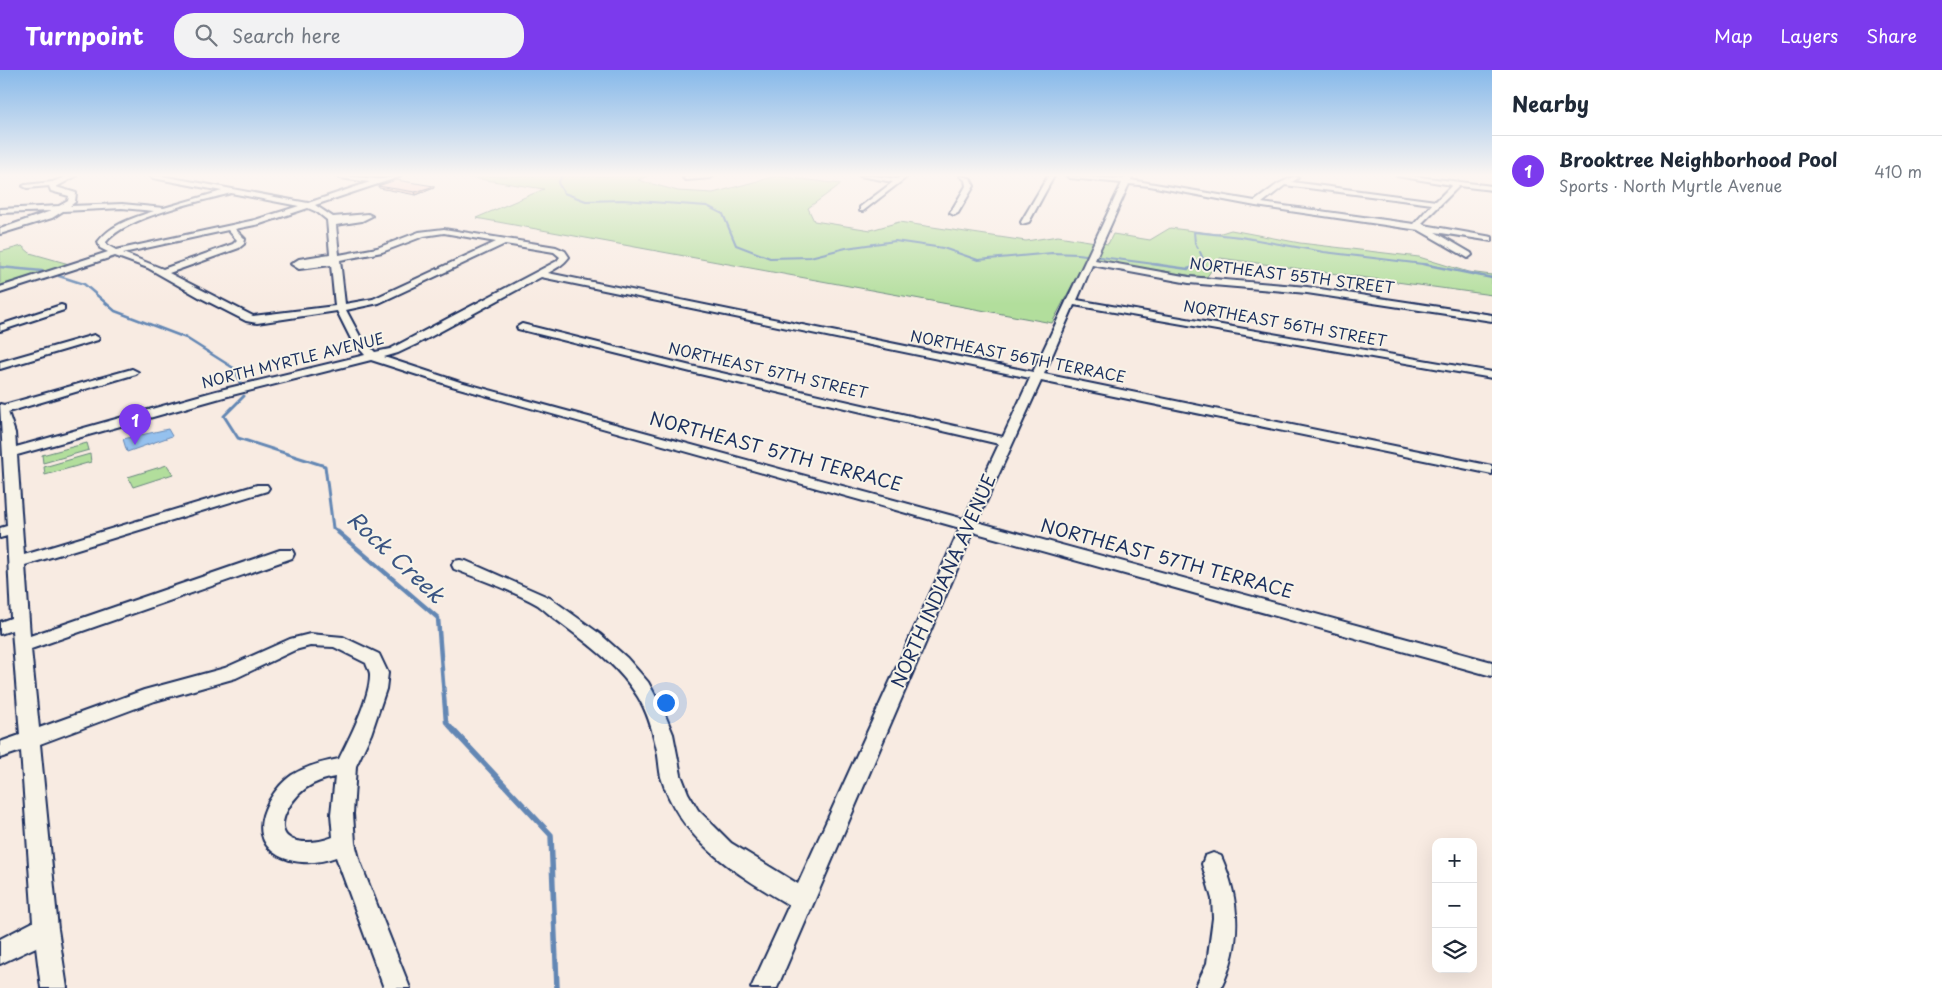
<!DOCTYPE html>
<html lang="en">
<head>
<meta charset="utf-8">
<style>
  body { margin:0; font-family:"Playpen Sans",sans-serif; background:#f2f2f3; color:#1f2937 }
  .controls { position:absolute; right:15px; bottom:15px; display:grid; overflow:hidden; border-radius:10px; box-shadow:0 5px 20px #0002 }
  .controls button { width:45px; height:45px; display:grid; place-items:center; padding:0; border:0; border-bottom:1px solid #e0e1e3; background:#fff; color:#1f2937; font:25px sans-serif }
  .you { position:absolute; left:665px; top:632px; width:18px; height:18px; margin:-12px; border:4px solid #fff; border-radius:50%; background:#1a73e8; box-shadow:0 0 0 8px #1a73e833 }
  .badge { display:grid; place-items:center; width:32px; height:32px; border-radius:50%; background:#7c3aed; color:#fff; font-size:16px; font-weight:700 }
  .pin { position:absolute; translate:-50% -41px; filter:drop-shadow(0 1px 2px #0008) }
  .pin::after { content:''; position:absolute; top:26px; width:18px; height:15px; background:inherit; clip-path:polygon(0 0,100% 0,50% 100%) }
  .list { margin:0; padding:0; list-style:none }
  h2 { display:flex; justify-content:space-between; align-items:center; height:65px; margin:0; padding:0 20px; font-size:21px }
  h2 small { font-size:16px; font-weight:400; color:#747a83 }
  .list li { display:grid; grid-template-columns:32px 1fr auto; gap:15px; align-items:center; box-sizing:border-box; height:70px; padding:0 20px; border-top:1px solid #e0e1e3 }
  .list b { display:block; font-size:19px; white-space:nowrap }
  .list p { margin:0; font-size:16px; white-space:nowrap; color:#747a83 }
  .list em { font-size:16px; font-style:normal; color:#747a83 }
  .icon { flex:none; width:28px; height:28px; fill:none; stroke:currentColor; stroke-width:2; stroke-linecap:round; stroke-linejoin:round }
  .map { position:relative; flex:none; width:1492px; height:918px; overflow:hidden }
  header { display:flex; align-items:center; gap:30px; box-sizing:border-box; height:70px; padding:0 25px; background:#7c3aed; color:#fff }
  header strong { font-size:24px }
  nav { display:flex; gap:28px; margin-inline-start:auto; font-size:18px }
  .search { width:350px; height:45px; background:#f2f2f3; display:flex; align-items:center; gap:12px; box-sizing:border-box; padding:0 18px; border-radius:20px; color:#747a83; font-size:19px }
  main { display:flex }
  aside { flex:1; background:#fff }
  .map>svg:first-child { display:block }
</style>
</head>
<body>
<header>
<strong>Turnpoint</strong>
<div class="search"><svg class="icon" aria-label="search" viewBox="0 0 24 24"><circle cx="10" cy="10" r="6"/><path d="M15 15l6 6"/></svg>Search here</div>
<nav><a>Map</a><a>Layers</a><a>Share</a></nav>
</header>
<main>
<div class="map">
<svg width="1492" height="918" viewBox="0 0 1492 918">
  <rect width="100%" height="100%" fill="#f8ebe2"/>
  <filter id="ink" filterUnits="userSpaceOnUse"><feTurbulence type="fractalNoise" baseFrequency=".02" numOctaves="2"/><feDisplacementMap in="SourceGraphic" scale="10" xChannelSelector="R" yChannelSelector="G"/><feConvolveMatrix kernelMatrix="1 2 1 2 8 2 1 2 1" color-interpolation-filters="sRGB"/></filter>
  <g filter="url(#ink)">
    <path fill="#b2de9c" stroke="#66867d" d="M460,106H648L638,110L678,121L713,123L776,106L841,114L808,138L814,151L871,160L899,152L1026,171L1058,166L1108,174L1113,164L1150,170L1170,158L1218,164L1231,160L1300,173L1419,187L1468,202L1492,205V225L1220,188L1206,208L1086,189L1052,253L476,148L544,119Z
      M22,176L30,183L69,194L0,216V182Z
      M87,373L89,380L43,393L42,385Z
      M90,384L91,392L45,405L44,397Z
      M167,395L173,404L133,417L128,407Z"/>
    <path fill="#95c1ee" stroke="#6487b4" d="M168,359L172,366L127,382L123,369Z"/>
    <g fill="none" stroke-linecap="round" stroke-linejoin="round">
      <path stroke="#6487b4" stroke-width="2" d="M562,106L558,113L564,123L586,131L623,130L707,136L723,144L736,175L770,188L810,187L846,178L895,171L943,178L978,190L1052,183L1078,184L1162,195
        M1198,178L1195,173L1194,162L1241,167L1324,182L1431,195
        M1198,195L1205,193L1200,182"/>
      <path stroke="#6487b4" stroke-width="2.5" d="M1152,194L1188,199L1202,194
        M1423,194L1492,208
        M0,197L42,201
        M59,206L84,214L115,241L186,268L235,299L240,312"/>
      <path stroke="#6487b4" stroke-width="3" d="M240,310L241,314
        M244,326L224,346L238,368L325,396L333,458L339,463"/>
      <path stroke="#6487b4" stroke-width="4.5" d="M338,462L438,548L446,652L454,661"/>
      <path stroke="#6487b4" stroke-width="5.5" d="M453,660L551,765L557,918"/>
      <defs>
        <path id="minor" d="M68,106H76L56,117L76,123L75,132L70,136L122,134L164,138L222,121L153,108L150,106H162L308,133L370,112L340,108L337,106C351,106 363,108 377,109C384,110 392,106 400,106L399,107L315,135L333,147L368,144L372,146L362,151L336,155L339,185L377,178L419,162L444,159L556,177L565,181L569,187C563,195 557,198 548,203L1033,302L1122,113L1070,108L1067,106L1124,109L1126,106H1132L1131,110L1255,131L1278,114L1295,106L1298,108L1292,112L1436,131L1452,115L1397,106H1412L1492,116V120L1459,116L1422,153L1424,155L1492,167V171L1435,162L1471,183L1472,185L1468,188L1419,160L1256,136L1150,116L1129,114L1095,190L1189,207L1307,217L1492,245V251L1307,223L1189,213L1092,195L1077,230L1492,302V308L1074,235L1044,304L1492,396V404L1041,311L977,452L1492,592V606L973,462L777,918H751L789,835C735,803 680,770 661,707C659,698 659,689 657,680C653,662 648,643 638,627C619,596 590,575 562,554C553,548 546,541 538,535C512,520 482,510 454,499L452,495L454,491L460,490L466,491L550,528L600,564L627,588L648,612L663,640L673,664L681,705L688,723L698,740L731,773L798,814L960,458L452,316L371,290L224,327L17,385L24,485L257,415H267L269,418L267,421L25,495L30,566L280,480H292L294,484L292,488L31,579L39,658L144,620L225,598L290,569L310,564L343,567L379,584L388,603L386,619L371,664L356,696L353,744L355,773L360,792L410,918H384L336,787C294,803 241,782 269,731C275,721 283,711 292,705C307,696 322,692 339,689C349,669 371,626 370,604C370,601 367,597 366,593L334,577L310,576L295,580L236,608L155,631L40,674L58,859L67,918H41L36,877L0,894V869L33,852L21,681L0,688V672L20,665L12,560L0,564V552L11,548L7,466L0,468V458L7,456L0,334L4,335L132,299L138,302L136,304L8,342L15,363L16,377L216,321L365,285L351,269L337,241L257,253L246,251L199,227L148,198L115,186L0,223V217L108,182L100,178L98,172C111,154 133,148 154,141L122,138L63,141L52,148L0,164V159L51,141L0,143V139L59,136L68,131L69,126L51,121L49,116L27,118L23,116L25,115L52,112ZM1285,115L1432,134L1414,154L1262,133ZM231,123L299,136L255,150L116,180L107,175L106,172C127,146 199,132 231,123ZM308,138L317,142L327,150L330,184L299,189L291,194L299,199L331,195L335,236L253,246L169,203L239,178L244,174L245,169L235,159L260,154ZM228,160L237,170L233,174L163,199L123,183ZM444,163L496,172L373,229L345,234L340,190L382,182L424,166ZM505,174L554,182L560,187L557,191L390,279L375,282L361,268L346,240L379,233ZM541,207L1030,308L1003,367L691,296L522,254L517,257L518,259L691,302L999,374L964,449L460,312L384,287L398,283L419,273ZM335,707L331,744L333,767C323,771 316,772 306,772C266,771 286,733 306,718C315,712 324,709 335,707Z
          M690,106H713L710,108L686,110L683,108Z
          M860,106H874L897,109L901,106H908L863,141H860V137L893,112Z
          M960,106L970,108L974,116L958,143L954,145L950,143L966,116L965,110Z
          M1048,106H1054L1029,152L1022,154L1021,152Z
          M61,235L64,236V240L0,261V255Z
          M94,265L99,268L98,270L0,299V292Z
          M1213,783L1221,786C1241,831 1242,874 1221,918H1195L1207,893L1213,848L1212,829L1202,794L1205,786Z"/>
      </defs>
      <use href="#minor" stroke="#1b2f5e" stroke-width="4"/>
      <use href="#minor" fill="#f7f3e8" fill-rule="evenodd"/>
    </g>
    <path fill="#d7adac" stroke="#1b2f5e" d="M378,116L434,118L416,125L379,118Z"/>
    <path fill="#af8d8c" stroke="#1b2f5e" d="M434,116V118L416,125L415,122Z"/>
    <path fill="#fac9c8" stroke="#1b2f5e" d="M396,110L434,116L415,122L378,116Z"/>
  </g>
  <linearGradient id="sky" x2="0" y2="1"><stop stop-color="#87b9ea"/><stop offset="0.45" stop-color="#fcf6f2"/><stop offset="1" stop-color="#fcf6f2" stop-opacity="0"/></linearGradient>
  <rect width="1492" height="234" fill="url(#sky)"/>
  <g text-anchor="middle" stroke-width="4" stroke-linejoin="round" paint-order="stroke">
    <g font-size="15" fill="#1b2f5e" stroke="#f7f3e8">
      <text transform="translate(1292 206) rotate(7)" y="5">NORTHEAST 55TH STREET</text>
      <text transform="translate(1285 254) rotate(10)" y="5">NORTHEAST 56TH STREET</text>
      <text transform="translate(1018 287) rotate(11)" y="5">NORTHEAST 56TH TERRACE</text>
      <text transform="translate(293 291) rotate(-14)" y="5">NORTH MYRTLE AVENUE</text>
      <text transform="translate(768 301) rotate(13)" y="5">NORTHEAST 57TH STREET</text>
    </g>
    <g font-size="18" fill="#1b2f5e" stroke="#f7f3e8">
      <text transform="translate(776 382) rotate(15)" y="6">NORTHEAST 57TH TERRACE</text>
      <text transform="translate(1167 489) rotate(15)" y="6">NORTHEAST 57TH TERRACE</text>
      <text transform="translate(944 511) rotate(-66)" y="6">NORTH INDIANA AVENUE</text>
    </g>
    <g font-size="22" font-style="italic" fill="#3a5482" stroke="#f7f3e8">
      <text transform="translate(396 487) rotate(43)" y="8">Rock Creek</text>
    </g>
  </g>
</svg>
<div class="controls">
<button>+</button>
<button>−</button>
<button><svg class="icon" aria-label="layers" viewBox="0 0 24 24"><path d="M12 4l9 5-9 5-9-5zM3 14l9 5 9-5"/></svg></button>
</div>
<div class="you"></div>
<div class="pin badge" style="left:135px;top:375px">1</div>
</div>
<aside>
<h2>Nearby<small></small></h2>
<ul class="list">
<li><span class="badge">1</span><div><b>Brooktree Neighborhood Pool</b><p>Sports · North Myrtle Avenue</p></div><em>410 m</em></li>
</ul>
</aside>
</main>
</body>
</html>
